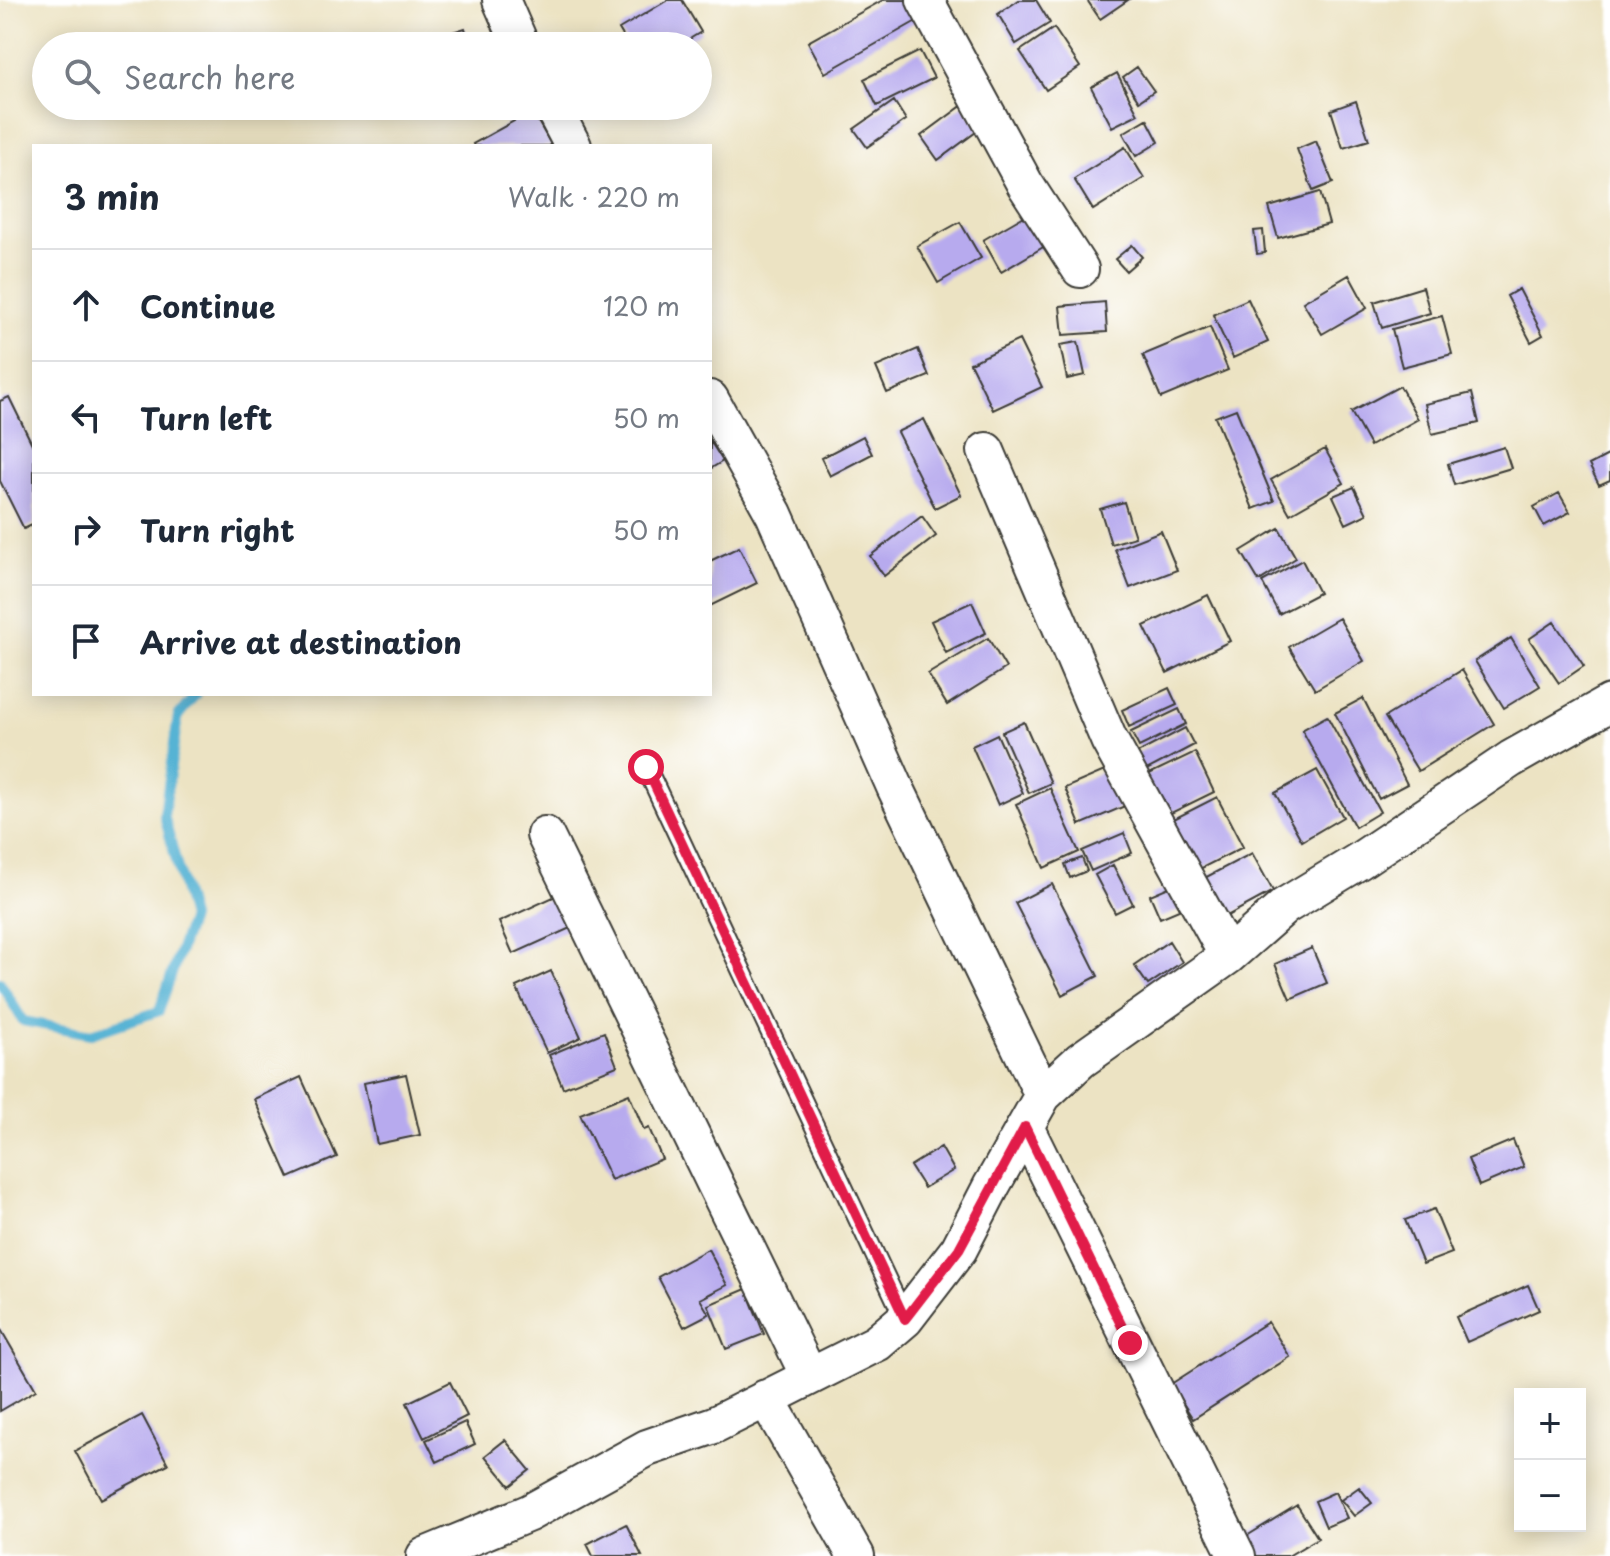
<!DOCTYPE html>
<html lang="en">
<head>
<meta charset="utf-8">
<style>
  body { margin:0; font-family:"Playpen Sans",sans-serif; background:#f6f6f7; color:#1f2937 }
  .controls { position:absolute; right:24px; bottom:24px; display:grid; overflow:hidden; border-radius:0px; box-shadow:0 4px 20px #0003 }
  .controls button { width:72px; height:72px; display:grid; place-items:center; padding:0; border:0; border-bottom:2px solid #e0e1e3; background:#fff; color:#1f2937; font:40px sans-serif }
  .stop { position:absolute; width:24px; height:24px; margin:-18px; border:6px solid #e11d48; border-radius:50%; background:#fff }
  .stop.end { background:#e11d48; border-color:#fff; box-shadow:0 2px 8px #0008 }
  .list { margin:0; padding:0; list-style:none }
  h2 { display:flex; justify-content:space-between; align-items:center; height:104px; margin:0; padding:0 32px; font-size:34px }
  h2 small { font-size:26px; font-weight:400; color:#747a83 }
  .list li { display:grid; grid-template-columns:52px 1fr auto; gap:24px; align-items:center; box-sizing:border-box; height:112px; padding:0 32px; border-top:2px solid #e0e1e3 }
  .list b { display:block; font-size:30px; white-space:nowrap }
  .list em { font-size:26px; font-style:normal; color:#747a83 }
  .icon { flex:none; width:44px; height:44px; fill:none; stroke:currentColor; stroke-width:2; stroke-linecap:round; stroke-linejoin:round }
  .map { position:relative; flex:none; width:1610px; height:1556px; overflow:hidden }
  .search { position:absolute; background:#fff; box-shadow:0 4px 20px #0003; left:32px; top:32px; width:680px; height:88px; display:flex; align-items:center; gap:20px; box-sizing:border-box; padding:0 28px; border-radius:44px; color:#747a83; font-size:30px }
  .panel { position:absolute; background:#fff; box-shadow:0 4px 20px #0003; left:32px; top:144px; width:680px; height:552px; border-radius:0px }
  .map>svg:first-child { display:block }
</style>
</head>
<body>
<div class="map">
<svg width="1610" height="1556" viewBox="0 0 1610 1556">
  <rect width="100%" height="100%" fill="#fff"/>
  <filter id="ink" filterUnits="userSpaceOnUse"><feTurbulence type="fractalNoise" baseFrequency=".0125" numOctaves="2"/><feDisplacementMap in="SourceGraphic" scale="16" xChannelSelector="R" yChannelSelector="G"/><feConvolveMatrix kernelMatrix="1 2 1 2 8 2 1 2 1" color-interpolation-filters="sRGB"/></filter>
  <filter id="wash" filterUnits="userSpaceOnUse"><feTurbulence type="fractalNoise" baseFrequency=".006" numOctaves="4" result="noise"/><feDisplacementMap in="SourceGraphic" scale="32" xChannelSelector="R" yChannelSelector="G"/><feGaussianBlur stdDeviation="1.8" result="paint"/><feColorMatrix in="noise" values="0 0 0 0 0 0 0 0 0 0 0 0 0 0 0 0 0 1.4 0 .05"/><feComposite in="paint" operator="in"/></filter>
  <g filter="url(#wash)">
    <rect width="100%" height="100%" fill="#ece3c3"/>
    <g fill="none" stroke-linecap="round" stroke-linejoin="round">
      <path stroke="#56b3d4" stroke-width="10" d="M0,982L23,1021L91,1034L159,1011L191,918L164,815L178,716L196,694"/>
    </g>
    <g id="blocks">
      <path fill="#b7aaee" d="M668,0H682L701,32L678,46H629L619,29Z
        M883,0H909L920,19L825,73L808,42Z
        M1019,0H1036L1050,23L1016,44L998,14Z
        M1087,0H1128L1100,19Z
        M465,28L470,46H440L437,37Z
        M1054,28L1080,67L1046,90L1020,51Z
        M920,51L934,78L877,106L864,79Z
        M1137,67L1154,91L1139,101L1123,77Z
        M1117,73L1138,114L1112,127L1091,87Z
        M894,101L906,120L867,147L854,129Z
        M1356,101L1369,140L1343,148L1331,110Z
        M963,105L980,129L938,160L921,136Z
        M532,111L552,146H474L473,144Z
        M1147,119L1159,142L1136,156L1123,133Z
        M1316,141L1333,183L1313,191L1297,149Z
        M1125,147L1144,178L1093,210L1074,179Z
        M1320,192L1329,224L1278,238L1269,207Z
        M1026,215L1045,246L1001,272L983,240Z
        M960,222L981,258L938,283L917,246Z
        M1263,230L1265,253L1257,254L1254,231Z
        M1132,245L1142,257L1126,271L1115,259Z
        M1349,275L1367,308L1322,334L1303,302Z
        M1423,287L1430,313L1382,328L1374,302Z
        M1519,289L1543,335L1531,342L1507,296Z
        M1248,299L1268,342L1233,358L1213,315Z
        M1105,302L1107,332L1063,335L1060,306Z
        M1442,316L1452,354L1402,367L1392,329Z
        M1210,327L1228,370L1161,398L1143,355Z
        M1019,340L1042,387L993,410L970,363Z
        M1078,342L1085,375L1067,379L1060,345Z
        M918,349L929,376L887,393L876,367Z
        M1400,386L1418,419L1370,446L1351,412Z
        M1472,393L1479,423L1432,434L1425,404Z
        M9,397L34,448V524L24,529L0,481V401Z
        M1236,409L1274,501L1253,509L1215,417Z
        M924,419L961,495L935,508L897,432Z
        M863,436L872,454L830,476L821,458Z
        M710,441L723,461L710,469Z
        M1504,447L1511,468L1454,485L1448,464Z
        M1325,449L1344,483L1290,514L1271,480Z
        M1610,454V480L1599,485L1589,465Z
        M1354,487L1367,514L1346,524L1333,496Z
        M1559,493L1570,512L1544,526L1534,507Z
        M1124,502L1135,537L1111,544L1100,509Z
        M922,516L936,536L884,576L870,556Z
        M1279,528L1296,558L1259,581L1241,551Z
        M1161,531L1177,570L1130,588L1115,549Z
        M739,547L757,583L710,606V561Z
        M1302,560L1319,593L1279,614L1262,582Z
        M1208,595L1230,641L1167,673L1144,626Z
        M972,602L986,633L946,653L931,621Z
        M1339,618L1364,661L1315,690L1289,647Z
        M1554,622L1584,666L1559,683L1529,639Z
        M988,638L1006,668L947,705L928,674Z
        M1511,638L1540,686L1504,708L1475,661Z
        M1462,670L1494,724L1418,771L1385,717Z
        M1169,688L1177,705L1129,727L1122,710Z
        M1363,698L1407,784L1379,799L1335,713Z
        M1179,709L1186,724L1139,747L1131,732Z
        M1327,716L1380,812L1355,827L1302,730Z
        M1024,722L1051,783L1029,793L1002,732Z
        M1185,728L1194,745L1139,774L1130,757Z
        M997,734L1023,793L998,805L972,746Z
        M1195,752L1214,792L1163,817L1143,777Z
        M1109,769L1125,806L1080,825L1065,788Z
        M1317,770L1343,817L1302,841L1275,793Z
        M1050,788L1079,852L1044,868L1016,804Z
        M1217,797L1243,847L1192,873L1166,823Z
        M1124,833L1132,853L1091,871L1082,851Z
        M1252,853L1273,891L1216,922L1195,883Z
        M1082,858L1087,871L1070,878L1065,864Z
        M1113,865L1133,904L1115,913L1095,875Z
        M1052,884L1098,976L1062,995L1015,903Z
        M1176,884L1186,907L1160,918L1150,895Z
        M562,893L577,925L513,954L499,922Z
        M1169,941L1182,962L1148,985L1134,965Z
        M1312,948L1327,983L1290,999L1275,964Z
        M551,971L581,1037L547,1053L516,987Z
        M604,1032L617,1066L563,1088L549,1055Z
        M406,1074L420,1135L377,1144L364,1083Z
        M301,1077L337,1157L289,1178L254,1099Z
        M629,1094L644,1130L649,1128L662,1159L611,1180L580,1114Z
        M1513,1140L1524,1167L1479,1186L1468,1159Z
        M941,1147L954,1170L924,1188L910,1166Z
        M1434,1209L1452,1253L1423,1264L1405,1220Z
        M708,1249L727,1285L700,1299L709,1314L684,1327L658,1277Z
        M1528,1285L1539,1310L1467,1342L1456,1317Z
        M746,1289L764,1334L726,1349L708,1305Z
        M1268,1322L1290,1357L1193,1419L1171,1384Z
        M0,1328L36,1390L0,1411Z
        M450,1382L467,1416L424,1438L407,1403Z
        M142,1415L168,1464L101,1499L75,1451Z
        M465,1422L475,1444L437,1462L426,1440Z
        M505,1440L530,1470L510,1486L485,1456Z
        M1359,1487L1372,1503L1354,1516L1341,1500Z
        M1335,1492L1347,1518L1326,1527L1315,1501Z
        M1297,1505L1318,1538L1288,1556H1252L1242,1539Z
        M626,1524L642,1556H593L587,1544Z"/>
    </g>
  </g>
  <g filter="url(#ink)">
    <use href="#blocks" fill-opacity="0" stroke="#3b3a35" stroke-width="2"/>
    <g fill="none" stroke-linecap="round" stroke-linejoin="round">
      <defs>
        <path id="lane" d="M646,767L905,1319"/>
        <path id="street" d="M501,0L521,46
          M925,0L1025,184L1080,269
          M552,106L573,146
          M710,399L774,514L895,787L1043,1095
          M986,451L1109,740L1228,956
          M545,835L809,1376
          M1025,1127L1237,1556
          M766,1398L856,1556
          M425,1556L529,1513L647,1448L714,1425L877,1343L905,1319L959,1249L992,1185L1043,1095L1081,1060L1228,956L1285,906L1359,861L1511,759L1610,703"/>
      </defs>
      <use href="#lane" stroke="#3b3a35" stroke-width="22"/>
      <use href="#street" stroke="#3b3a35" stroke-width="40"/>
      <use href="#lane" stroke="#fff" stroke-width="18"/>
      <use href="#street" stroke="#fff" stroke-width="36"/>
    </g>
  </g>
  <g fill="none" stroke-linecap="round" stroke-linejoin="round" filter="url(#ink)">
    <path stroke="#e11d48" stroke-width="10" d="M646,767L905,1319L959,1249L1025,1127L1130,1343"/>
  </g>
</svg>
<div class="controls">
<button>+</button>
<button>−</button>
</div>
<div class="stop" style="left:646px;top:767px"></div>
<div class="stop end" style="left:1130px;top:1343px"></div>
<div class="search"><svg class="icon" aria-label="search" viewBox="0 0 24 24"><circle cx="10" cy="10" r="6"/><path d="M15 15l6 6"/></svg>Search here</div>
<section class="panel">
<h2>3 min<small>Walk · 220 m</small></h2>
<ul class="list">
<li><svg class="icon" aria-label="ahead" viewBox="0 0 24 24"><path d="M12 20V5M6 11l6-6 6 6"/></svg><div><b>Continue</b></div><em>120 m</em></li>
<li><svg class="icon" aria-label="left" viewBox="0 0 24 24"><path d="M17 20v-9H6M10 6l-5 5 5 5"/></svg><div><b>Turn left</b></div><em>50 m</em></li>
<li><svg class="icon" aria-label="right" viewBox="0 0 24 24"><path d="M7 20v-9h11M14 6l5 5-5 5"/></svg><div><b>Turn right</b></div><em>50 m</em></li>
<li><svg class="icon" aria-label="arrive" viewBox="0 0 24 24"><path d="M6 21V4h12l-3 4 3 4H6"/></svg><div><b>Arrive at destination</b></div></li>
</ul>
</section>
</div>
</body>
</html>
